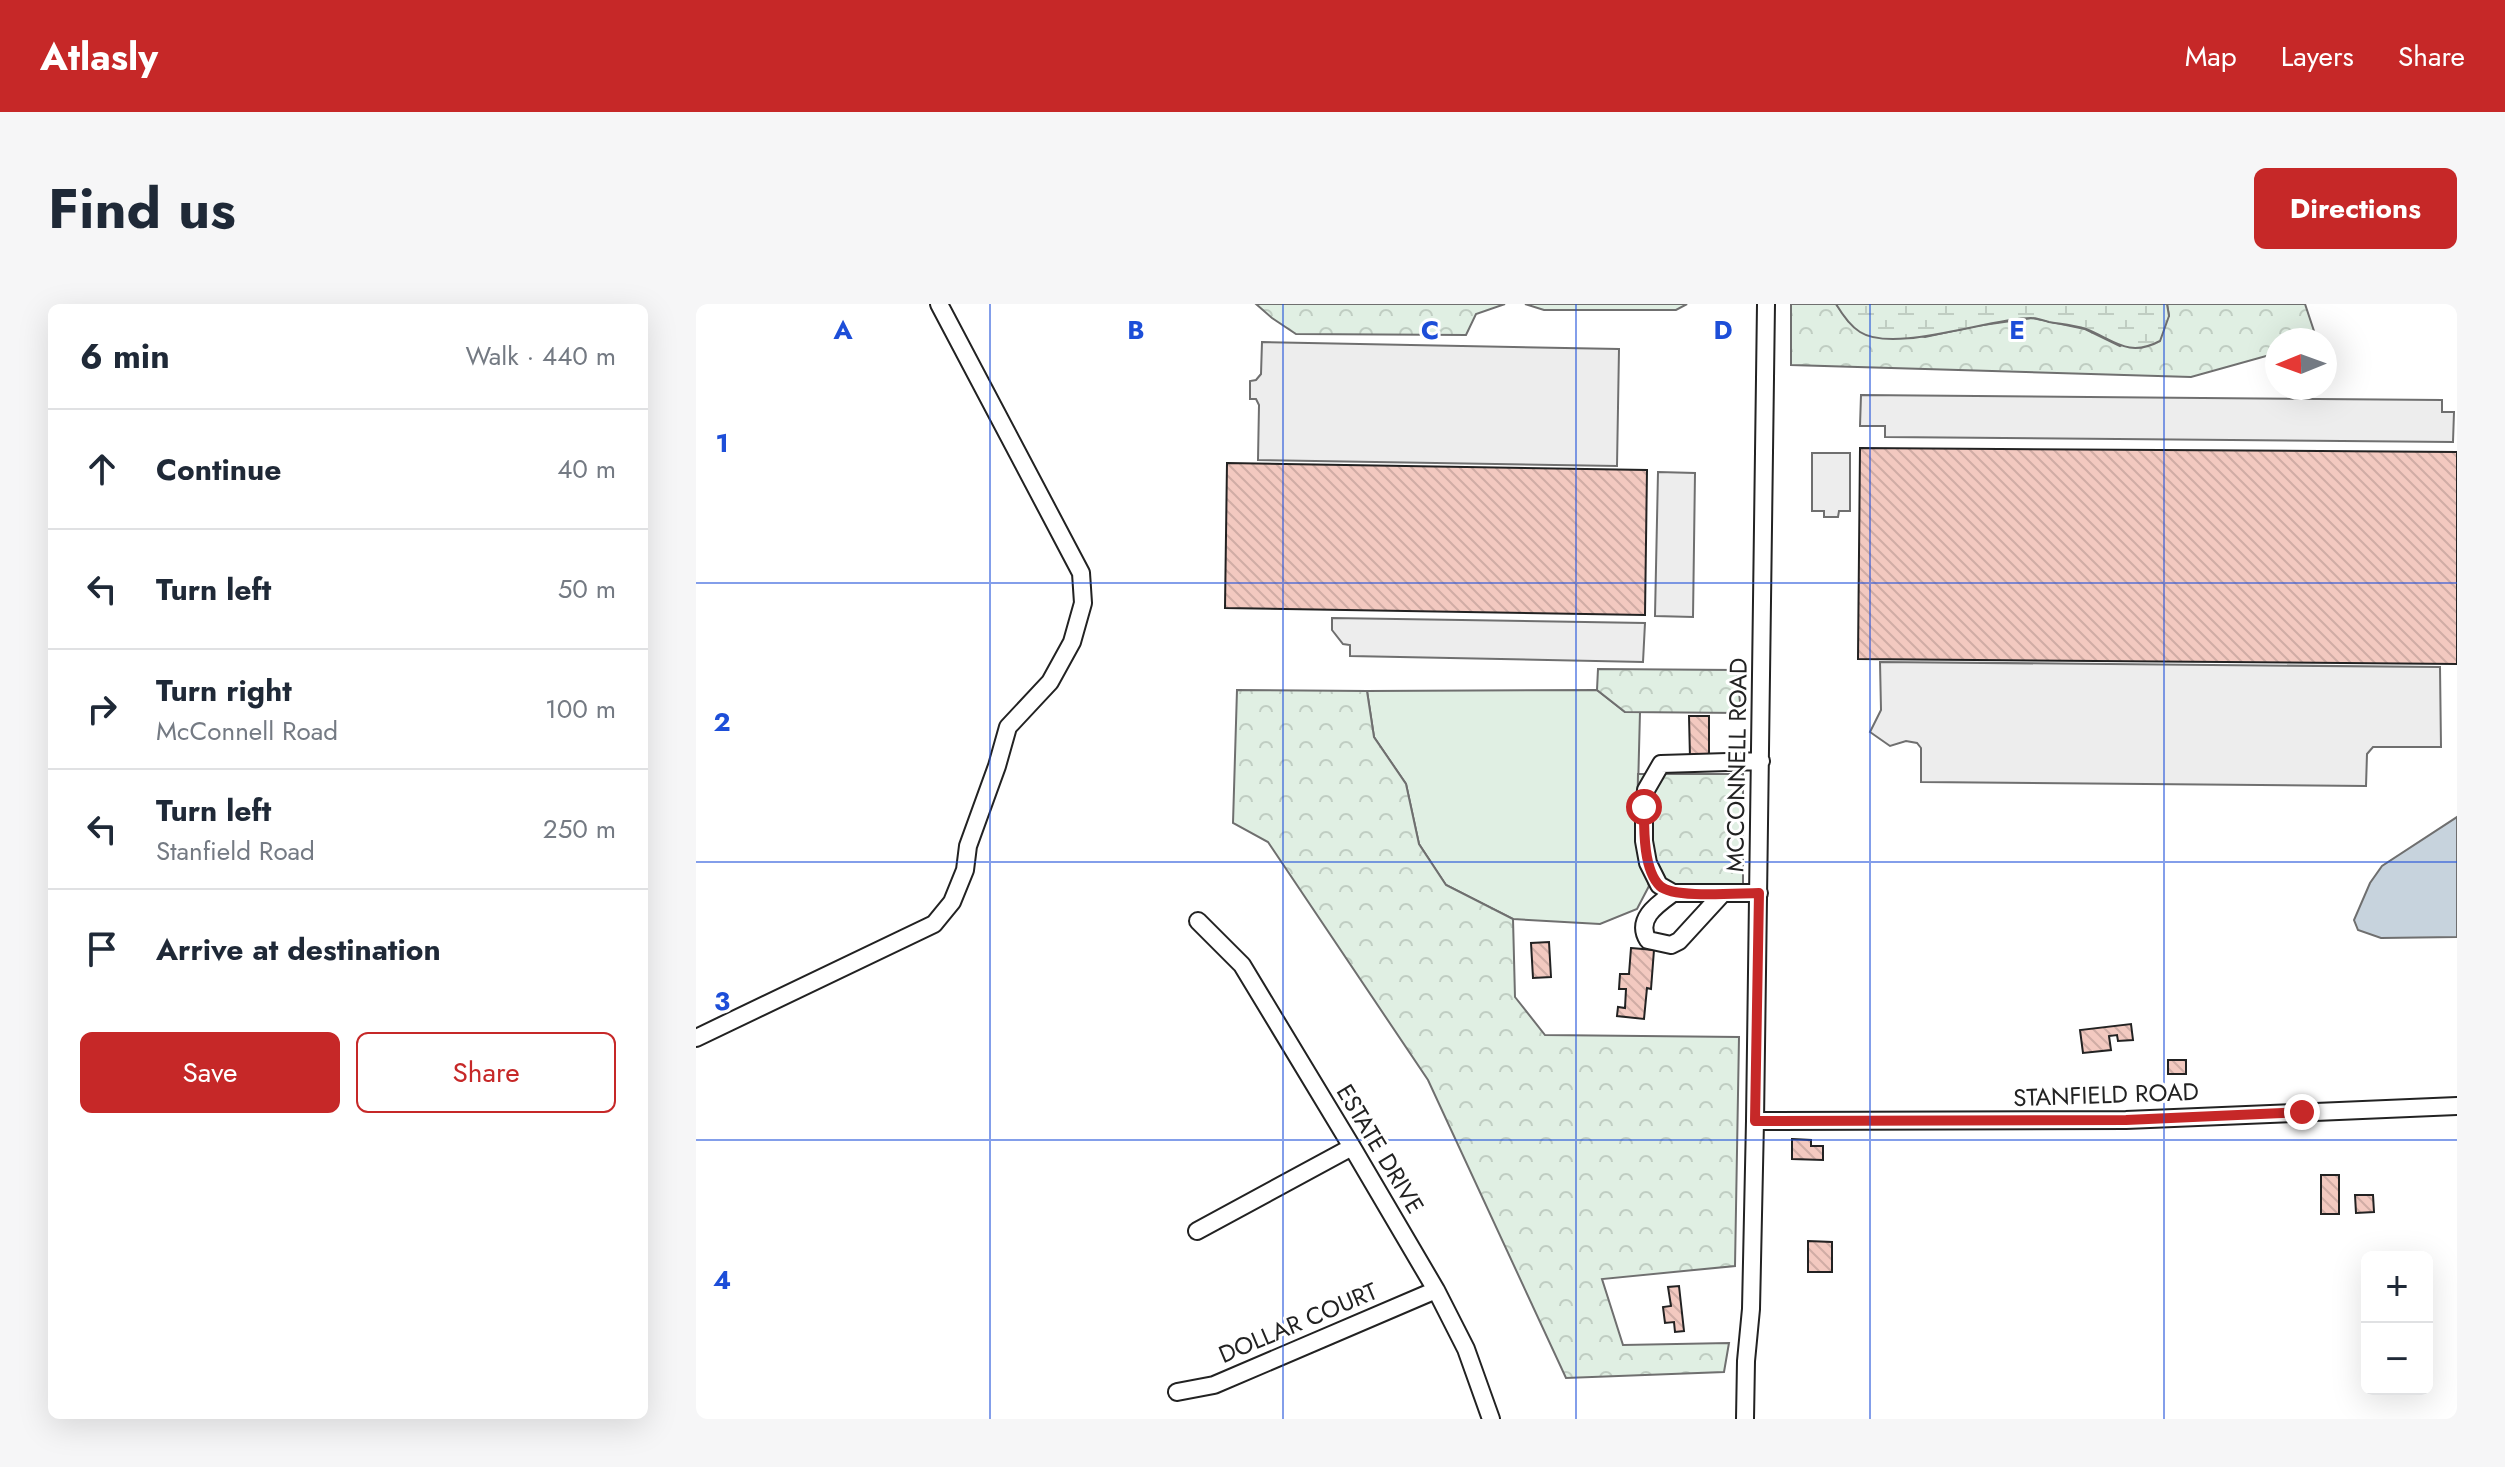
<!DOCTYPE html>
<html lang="en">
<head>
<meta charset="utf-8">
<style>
  body { margin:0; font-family:Jost,sans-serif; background:#f6f6f7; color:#1f2937 }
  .controls { position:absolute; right:24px; bottom:24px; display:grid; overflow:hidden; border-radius:12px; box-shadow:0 8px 32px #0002 }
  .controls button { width:72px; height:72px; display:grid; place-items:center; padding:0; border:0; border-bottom:2px solid #e0e1e3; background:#fff; color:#1f2937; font:40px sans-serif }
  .compass { position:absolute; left:1569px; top:24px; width:72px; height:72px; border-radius:50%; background:#fff; box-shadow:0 8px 32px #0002; rotate:269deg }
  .stop { position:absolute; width:24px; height:24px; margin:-18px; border:6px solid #c62828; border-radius:50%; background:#fff }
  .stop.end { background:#c62828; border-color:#fff; box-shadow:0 2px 8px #0008 }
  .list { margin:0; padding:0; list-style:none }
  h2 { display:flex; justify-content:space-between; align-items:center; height:104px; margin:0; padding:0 32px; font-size:34px }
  h2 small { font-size:26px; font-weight:400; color:#747a83 }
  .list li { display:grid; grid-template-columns:52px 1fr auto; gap:24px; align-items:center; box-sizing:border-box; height:120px; padding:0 32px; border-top:2px solid #e0e1e3 }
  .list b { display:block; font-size:30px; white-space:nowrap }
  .list p { margin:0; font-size:26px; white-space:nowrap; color:#747a83 }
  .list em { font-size:26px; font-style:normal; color:#747a83 }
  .actions { display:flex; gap:16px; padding:24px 32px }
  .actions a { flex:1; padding:18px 0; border:2px solid #c62828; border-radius:12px; text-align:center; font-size:28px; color:#c62828 }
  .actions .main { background:#c62828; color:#fff }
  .icon { flex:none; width:44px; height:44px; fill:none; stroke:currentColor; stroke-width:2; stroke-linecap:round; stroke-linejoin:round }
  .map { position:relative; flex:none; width:1761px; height:1115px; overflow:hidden; border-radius:12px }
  header { display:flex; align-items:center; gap:48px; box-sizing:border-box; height:112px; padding:0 40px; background:#c62828; color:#fff }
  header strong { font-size:38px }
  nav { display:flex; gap:44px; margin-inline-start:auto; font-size:28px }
  .intro { display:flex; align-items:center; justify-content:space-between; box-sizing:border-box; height:192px; padding:0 48px }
  h1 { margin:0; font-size:56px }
  .button { padding:20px 36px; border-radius:12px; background:#c62828; color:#fff; font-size:28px; font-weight:700 }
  main { display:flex; gap:48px; padding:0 48px }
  aside { flex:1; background:#fff; border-radius:12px; box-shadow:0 8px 32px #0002 }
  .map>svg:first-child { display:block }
</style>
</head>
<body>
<header>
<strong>Atlasly</strong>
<nav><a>Map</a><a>Layers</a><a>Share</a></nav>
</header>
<div class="intro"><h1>Find us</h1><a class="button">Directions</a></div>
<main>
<aside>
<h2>6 min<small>Walk · 440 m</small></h2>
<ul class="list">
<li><svg class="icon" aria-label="ahead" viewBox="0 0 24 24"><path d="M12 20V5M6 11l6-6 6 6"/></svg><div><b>Continue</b></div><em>40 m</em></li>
<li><svg class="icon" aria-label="left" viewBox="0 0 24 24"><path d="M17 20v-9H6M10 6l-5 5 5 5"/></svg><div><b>Turn left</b></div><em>50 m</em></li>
<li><svg class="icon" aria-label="right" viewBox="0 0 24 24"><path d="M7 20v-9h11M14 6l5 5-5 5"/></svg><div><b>Turn right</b><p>McConnell Road</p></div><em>100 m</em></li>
<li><svg class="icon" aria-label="left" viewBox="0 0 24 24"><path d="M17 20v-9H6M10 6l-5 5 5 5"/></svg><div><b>Turn left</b><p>Stanfield Road</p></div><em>250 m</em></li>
<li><svg class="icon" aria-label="arrive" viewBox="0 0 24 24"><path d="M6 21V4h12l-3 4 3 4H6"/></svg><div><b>Arrive at destination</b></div></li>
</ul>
<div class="actions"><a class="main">Save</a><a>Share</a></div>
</aside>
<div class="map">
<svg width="1761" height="1115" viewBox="0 0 1761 1115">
  <defs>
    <pattern id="forest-crowns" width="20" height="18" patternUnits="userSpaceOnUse" patternTransform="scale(2)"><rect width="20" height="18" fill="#e0efe3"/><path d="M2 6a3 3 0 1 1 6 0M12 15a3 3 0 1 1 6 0" fill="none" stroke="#c0cdc2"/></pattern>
    <pattern id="wetland-marsh" width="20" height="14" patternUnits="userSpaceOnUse" patternTransform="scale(2)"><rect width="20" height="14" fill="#e0efe3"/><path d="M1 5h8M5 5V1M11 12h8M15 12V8" fill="none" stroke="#c0cdc2"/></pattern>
    <pattern id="building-back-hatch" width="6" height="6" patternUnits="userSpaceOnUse" patternTransform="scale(2)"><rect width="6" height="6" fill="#f3c9c0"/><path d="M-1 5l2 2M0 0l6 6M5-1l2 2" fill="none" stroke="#d0aca5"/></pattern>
  </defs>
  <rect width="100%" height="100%" fill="#fff"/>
  <path fill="#e0efe3" stroke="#6f6f6f" stroke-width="2" d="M901,386L929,408H944L941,524L953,582L941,605L904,620L817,615L750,581L723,540L710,480L678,433L671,387Z"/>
  <path fill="url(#forest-crowns)" stroke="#6f6f6f" stroke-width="2" d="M560,0H809L780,10L770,31L600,30L576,14Z
    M829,0H991L980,6H848Z
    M1095,0H1140L1153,18L1229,33L1280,22L1336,14L1389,25L1424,42L1473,12L1471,0H1609L1621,36H1581V49L1495,73L1095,61Z
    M902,365L1041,366L1045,409L929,408L901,386Z
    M541,386L671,387L678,433L710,480L723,540L750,581L817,615L819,693L849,731L1043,733L1039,962L906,975L927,1041L1033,1039L1028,1068L870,1074L732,776L572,538L537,519Z
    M942,470H1047V582H953L941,524Z"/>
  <path fill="url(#wetland-marsh)" stroke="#6f6f6f" stroke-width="2" d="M1140,0H1471L1473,12L1464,37C1432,54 1418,36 1390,25C1378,21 1365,20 1353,18C1347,16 1341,14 1335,14C1293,14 1198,50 1164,28C1154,22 1146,10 1140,0Z"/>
  <path fill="#ededed" stroke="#6f6f6f" stroke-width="2" d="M566,38L923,45L921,162L562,156L563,101L560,95H554V77L560,76L565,70Z
    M1165,91L1746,96V108H1758L1757,138L1189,133V122H1164Z
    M1116,149H1154V207H1143L1142,213H1128V207H1116Z
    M962,168L999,169L997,313L959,312Z
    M636,314L949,319L947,358L654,352V341L647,340L636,326Z
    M1184,358L1744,363L1745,443H1677L1671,450L1670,482L1225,478V444L1221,439L1210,437L1194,442L1174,428L1185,406Z"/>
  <path fill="#c7d3dd" stroke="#6f6f6f" stroke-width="2" d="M1761,513V633L1685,634L1662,626L1658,616L1674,579L1686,562Z"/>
  <path fill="url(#building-back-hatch)" stroke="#222" stroke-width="2" d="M1164,144L1761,148V360L1162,355Z
    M531,159L951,166L949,311L529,304Z
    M993,412H1013V454H994Z
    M853,638L855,673L837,674L835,639Z
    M935,644L958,646L955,685L951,684L948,715L921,712L922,703L929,704L930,685H923L924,670H933Z
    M1435,720L1437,736L1422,737L1421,731L1413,732L1415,746L1387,749L1384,726Z
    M1472,756H1490V770H1472Z
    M1096,835L1115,836V842H1127V856L1096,855Z
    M1625,871H1643V910H1625Z
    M1659,891H1677L1678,908L1660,909Z
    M1112,937L1136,938V968H1112Z
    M983,982L988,1027L979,1028L978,1018L969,1019L967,1003L975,1002L972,983Z"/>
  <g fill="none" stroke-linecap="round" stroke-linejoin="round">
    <defs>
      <path id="minor" d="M977,589C962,600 939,615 952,636L975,641L983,637L1027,589
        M1063,589H977L963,581L952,559L948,537V503L950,486L965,460L1065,457
        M502,617L546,661L656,843L740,986L770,1045L795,1115
        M0,734L238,620L256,598L269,566L272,542L301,462L312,423L354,378L376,338L387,299L385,269L243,0
        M1059,817L1430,816L1761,802
        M501,927L656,843
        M481,1088L518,1081L740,986
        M1049,1115L1050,1057L1055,1005L1059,817L1070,0"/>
    </defs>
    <use href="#minor" stroke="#222" stroke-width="20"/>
    <use href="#minor" stroke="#fff" stroke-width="16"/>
  </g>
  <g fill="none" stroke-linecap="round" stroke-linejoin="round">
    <path stroke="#c62828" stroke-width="10" d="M948,503C948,524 947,566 964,582C978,595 1042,589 1063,589L1059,817L1430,816L1606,808"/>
  </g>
  <path fill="none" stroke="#1d4ed8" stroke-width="2" stroke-opacity="0.55" d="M294,0V1115M587,0V1115M880,0V1115M1174,0V1115M1468,0V1115M0,279H1761M0,558H1761M0,836H1761"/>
  <g text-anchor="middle" stroke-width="6" stroke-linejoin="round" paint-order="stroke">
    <g font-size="24" fill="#222" stroke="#fff">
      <text transform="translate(1041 461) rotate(-89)" y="8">MCCONNELL ROAD</text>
      <text transform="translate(1410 791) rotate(-2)" y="8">STANFIELD ROAD</text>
      <text transform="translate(684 845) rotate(59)" y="8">ESTATE DRIVE</text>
      <text transform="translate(602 1019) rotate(-23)" y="8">DOLLAR COURT</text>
    </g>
  </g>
  <g font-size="26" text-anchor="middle" font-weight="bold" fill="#1d4ed8" stroke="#fff" stroke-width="6" stroke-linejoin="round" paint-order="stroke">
    <text x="147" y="35">A</text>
    <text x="440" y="35">B</text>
    <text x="734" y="35">C</text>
    <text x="1027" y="35">D</text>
    <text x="1321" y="35">E</text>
    <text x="26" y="148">1</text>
    <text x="26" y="427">2</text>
    <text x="26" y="706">3</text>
    <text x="26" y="985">4</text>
  </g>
</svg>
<div class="controls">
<button>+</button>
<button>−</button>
</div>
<svg class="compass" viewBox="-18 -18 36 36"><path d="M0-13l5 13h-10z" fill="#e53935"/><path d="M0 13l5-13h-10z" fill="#747a83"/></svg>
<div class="stop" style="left:948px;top:503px"></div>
<div class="stop end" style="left:1606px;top:808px"></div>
</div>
</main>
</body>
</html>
